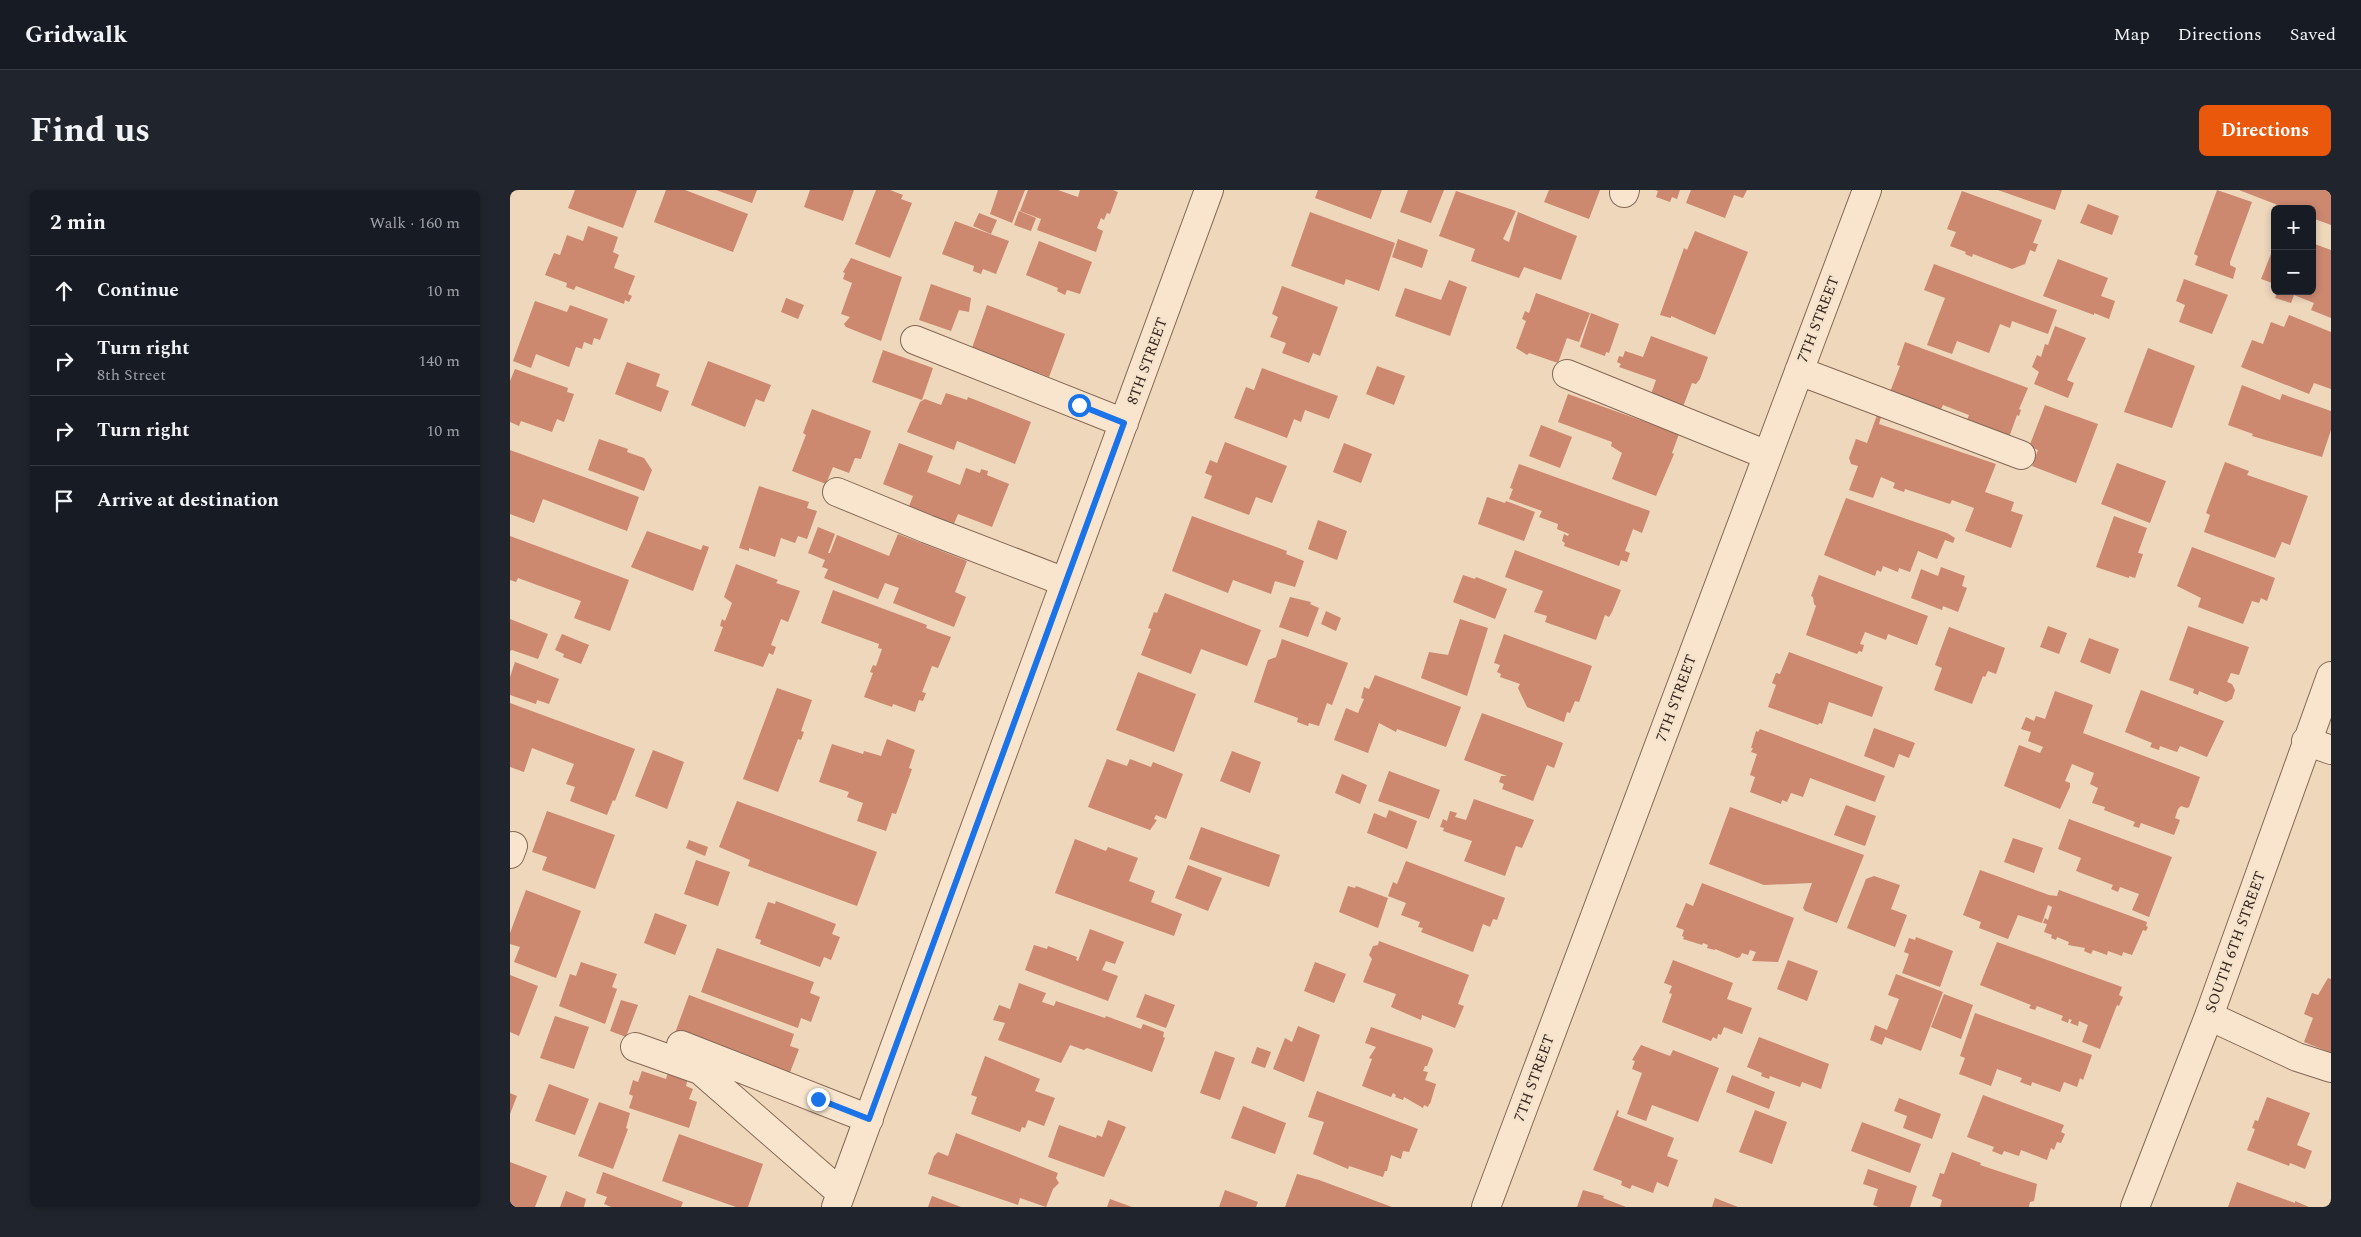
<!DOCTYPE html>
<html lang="en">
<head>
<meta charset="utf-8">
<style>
  body { margin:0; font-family:Spectral,serif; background:#20242c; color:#f1f3f6 }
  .controls { position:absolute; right:15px; top:15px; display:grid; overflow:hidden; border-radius:8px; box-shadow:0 2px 8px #0003 }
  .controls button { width:45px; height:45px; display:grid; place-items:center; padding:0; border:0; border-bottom:1px solid #363941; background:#171b24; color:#f1f3f6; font:25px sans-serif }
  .stop { position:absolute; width:15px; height:15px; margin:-11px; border:4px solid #1a73e8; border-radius:50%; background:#fff }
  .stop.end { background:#1a73e8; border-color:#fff; box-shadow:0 1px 5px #0008 }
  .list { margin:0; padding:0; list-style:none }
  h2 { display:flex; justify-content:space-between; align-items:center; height:65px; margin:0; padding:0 20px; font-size:21px }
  h2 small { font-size:16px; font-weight:400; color:#9ea1a6 }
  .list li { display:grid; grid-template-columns:32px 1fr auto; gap:15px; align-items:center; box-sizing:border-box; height:70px; padding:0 20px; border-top:1px solid #363941 }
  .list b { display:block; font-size:19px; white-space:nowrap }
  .list p { margin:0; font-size:16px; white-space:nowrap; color:#9ea1a6 }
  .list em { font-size:16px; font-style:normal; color:#9ea1a6 }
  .icon { flex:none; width:28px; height:28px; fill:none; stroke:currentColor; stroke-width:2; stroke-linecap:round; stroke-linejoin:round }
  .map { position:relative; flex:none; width:1821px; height:1017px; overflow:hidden; border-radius:8px }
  header { display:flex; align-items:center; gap:30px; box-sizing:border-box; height:70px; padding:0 25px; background:#171b24; border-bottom:1px solid #363941 }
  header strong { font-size:24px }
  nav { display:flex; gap:28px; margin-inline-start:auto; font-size:18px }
  .intro { display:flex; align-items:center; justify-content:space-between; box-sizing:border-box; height:120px; padding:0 30px }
  h1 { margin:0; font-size:35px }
  .button { padding:12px 22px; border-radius:8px; background:#ea580c; color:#fff; font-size:18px; font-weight:700 }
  main { display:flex; gap:30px; padding:0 30px }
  aside { flex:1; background:#171b24; border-radius:8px; box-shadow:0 2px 8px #0003 }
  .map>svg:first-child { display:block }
</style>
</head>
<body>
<header>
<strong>Gridwalk</strong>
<nav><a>Map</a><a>Directions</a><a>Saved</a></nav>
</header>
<div class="intro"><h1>Find us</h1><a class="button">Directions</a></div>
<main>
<aside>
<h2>2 min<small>Walk · 160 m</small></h2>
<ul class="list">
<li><svg class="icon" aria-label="ahead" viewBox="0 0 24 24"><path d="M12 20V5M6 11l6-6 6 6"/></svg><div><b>Continue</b></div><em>10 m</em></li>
<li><svg class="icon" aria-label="right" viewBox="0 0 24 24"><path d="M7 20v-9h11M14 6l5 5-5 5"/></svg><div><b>Turn right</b><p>8th Street</p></div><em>140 m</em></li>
<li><svg class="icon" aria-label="right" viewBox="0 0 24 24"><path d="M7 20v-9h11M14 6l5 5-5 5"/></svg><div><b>Turn right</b></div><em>10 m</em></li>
<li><svg class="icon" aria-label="arrive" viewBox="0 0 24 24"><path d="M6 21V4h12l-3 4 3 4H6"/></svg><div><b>Arrive at destination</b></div></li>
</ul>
</aside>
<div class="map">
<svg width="1821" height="1017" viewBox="0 0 1821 1017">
  <rect width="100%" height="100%" fill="#eed7bb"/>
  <path fill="#cd8870" d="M65,0H127L113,38L58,18Z
    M156,0H175L238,24L223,62L144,32Z
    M206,0H247L242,13Z
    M300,0H344L333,31L294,17Z
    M366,0H380L393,5L391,9L402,13L380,68L345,54Z
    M488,0H515L502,33L480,24Z
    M518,0H548L568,7L570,0H603L608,2L600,24L597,23L594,30L591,28L587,38L593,41L586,62L527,40L531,29L510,21Z
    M808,0H872L861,29L805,8Z
    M898,0H934L921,33L890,22Z
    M1039,0H1090L1079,29L1034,12Z
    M1145,0H1170L1167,9L1162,7L1160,12L1146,7L1148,1Z
    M1181,0H1237L1233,8L1224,5L1215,28L1176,13Z
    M1488,0H1552L1545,20Z
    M1707,0L1742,12L1720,72V75L1726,78L1723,89L1685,75L1688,66L1684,64Z
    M1729,0H1821V35L1802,28V19H1778Z
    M946,1L1006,21L993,49L999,52L1008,22L1067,46L1051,90L1014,77L1009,88L961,71L965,59L929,46Z
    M1452,1L1532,30L1523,53L1528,54L1525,62L1520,60L1515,74L1502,79L1463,64L1462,67L1455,64L1456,62L1440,56L1446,42L1437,39Z
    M1578,14L1609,26L1602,45L1570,33Z
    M509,21L526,28L521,41L504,35Z
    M800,22L885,53L869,101L836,89L834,95L781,76Z
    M469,23L487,30L481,44L463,36Z
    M445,31L499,51L486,84L473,79L471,84L463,81L464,76L432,64Z
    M78,36L108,47L103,62L109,65L104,78L125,86L118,104L122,106L119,112L115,110L114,114L66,96L64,100L56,97L57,93L35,85L44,63L50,65L57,45L73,51Z
    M1185,41L1238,62L1205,145L1161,126V128L1150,125L1174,58L1177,60Z
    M888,49L918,60L912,78L882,67Z
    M529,51L582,72L570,104L557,100L555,105L547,101L548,98L516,85Z
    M1802,53L1821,60V128L1801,120L1804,113L1784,105L1781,113L1765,108L1768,101H1802Z
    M1765,54V94L1751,89Z
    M341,68L392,87L371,151L336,137L334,134L340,127L331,124L342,93L333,89L335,83L333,82Z
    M1548,69L1598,88L1591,106L1605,111L1599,129L1584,123V125L1533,106Z
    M1424,74L1547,120L1538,144L1502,131L1500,138L1490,134L1479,163L1447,151L1442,164L1417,155L1435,108L1414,100Z
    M1674,89L1718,105L1702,144L1669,132L1675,115L1666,111Z
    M939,90L957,97L940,146L885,126L895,98L931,110Z
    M421,94L461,108L459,122L449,120L441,141L409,130Z
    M772,96L828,117L810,166L803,163L799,173L772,163L776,153L760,147L768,127L762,124Z
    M1026,103L1080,123L1069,152L1057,148L1048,173L1019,163L1017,165L1006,158L1016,131L1012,129L1015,121L1019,123Z
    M276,108L294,115L288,129L271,122Z
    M25,111L57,122L60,115L98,129L90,150L84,148L82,155L74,152L72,159L66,157L59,177L26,164L21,178L3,171Z
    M477,115L555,144L539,187L529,183L525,191L469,170L472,162L462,158Z
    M1081,123L1109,134L1099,163L1096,162L1095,166L1070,157Z
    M1779,125L1821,142V199L1804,193L1799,204L1731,177L1742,150L1753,154L1761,132L1774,137Z
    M1545,136L1576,148L1557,190L1564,193L1558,208L1524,194L1529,182L1522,177L1527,165L1531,167L1535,154L1538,155Z
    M1141,146L1198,167L1190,189L1186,194L1182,193L1171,222L1139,210L1146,190L1109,177L1111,174L1107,172L1109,166L1113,167L1115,161L1133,167Z
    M1395,152L1518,198L1509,219L1511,220L1509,226L1507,225L1497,253L1454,237L1459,225L1433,215L1430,221L1380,202L1390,176L1387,175Z
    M1638,158L1685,176L1662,238L1614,222Z
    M373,160L423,178L412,210L362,192Z
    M198,171L261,195L254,212L246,209L235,237L181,215Z
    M117,172L150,184L146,196L159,201L151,222L105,204Z
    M867,176L895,186L884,215L856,204Z
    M752,178L828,206L819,229L795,220L791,232L784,229L777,248L724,228L736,197L744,200Z
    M5,179L58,198L57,202L64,204L54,232L47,229L42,242L11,231L9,236L0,232V191Z
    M1732,195L1770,210L1772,204L1821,221V240L1812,267L1742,246L1743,244L1718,235Z
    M436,203L457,210L458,207L521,232L505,274L447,251L444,260L397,242L410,212L415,209L431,215Z
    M1058,204L1169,244L1162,263L1164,264L1146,306L1102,289L1112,263L1101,256L1102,252L1048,232Z
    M1535,215L1588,234L1566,293L1522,276L1528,260L1519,257Z
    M302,219L361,241L351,269L345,268L339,283L323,277L316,294L282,281L296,245L293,243Z
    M1367,225L1371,227L1369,234L1486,274L1475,302L1504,312L1501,321L1513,325L1501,358L1455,341L1464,318L1442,310L1440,314L1395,299L1394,302L1383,298L1385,293L1371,287L1363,308L1339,300L1348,276L1341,274L1339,268L1346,249L1357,253Z
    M1031,235L1062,247L1050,278L1019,266Z
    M89,249L118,259L117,262L134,268L142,280L134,301L78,280Z
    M715,252L777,276L762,313L746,307L739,325L694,308L702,286L695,283L700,270L707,273Z
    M389,253L423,266L417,282L450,295L456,278L470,283L471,279L478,281L477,285L499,294L482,337L448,324L441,341L396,324L403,306L373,294Z
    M834,253L862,264L851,293L823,282Z
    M0,260L129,307L117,341L33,309L24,333L0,324Z
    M1715,272L1739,281L1737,285L1798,306L1780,355L1772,352L1765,368L1694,342L1700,325L1696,323Z
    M1607,273L1656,291L1640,333L1591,314Z
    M1009,274L1140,321L1132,343L1123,339L1115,361L1120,363L1117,372L1111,370L1109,376L1054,356L1055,353L1052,351L1054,344L1058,346L1059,344L1047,339L1048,334L1029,327L1032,321L999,309L1003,299L1000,298Z
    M249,296L299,312L297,318L307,321L297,349L288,346L285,353L271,348L265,367L239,358V361L229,358Z
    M977,307L995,313L996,311L1025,322L1014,351L968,334Z
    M1336,308L1437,343L1445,348L1443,353L1435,350L1427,369L1408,361L1400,382L1389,378L1388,382L1373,376L1371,382L1367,380L1365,386L1314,365Z
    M682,326L777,361L776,364L794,371L785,397L765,391L761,404L723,390L718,403L662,381Z
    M1604,326L1637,338L1628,363L1633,364L1625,388L1619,386V388L1586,377Z
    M808,330L837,341L827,370L798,359Z
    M308,337L325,344L318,363H320L327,345L379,366L388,344L457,371L445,402L456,407L444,437L383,413L389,398L375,393L368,409L314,388L318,379L312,377L315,370L298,363Z
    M137,341L191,360L193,355L199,357L183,401L121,377Z
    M0,346L119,390L100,441L64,428L71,411L8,388L6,392L0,390Z
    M1682,357L1765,388L1757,411L1751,408L1749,413L1742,411L1733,434L1688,417L1691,408L1667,396Z
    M1005,360L1111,400L1102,422L1099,427L1095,425L1086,450L1035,432L1037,426L1024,422L1033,401L995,387Z
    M226,374L268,390L266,393L290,401L278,432L271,429L261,455L266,457L263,465L259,463L253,477L204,461L213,437L210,436L212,429L215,431L222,413L214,407Z
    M1431,377L1455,386L1452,396L1457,398L1448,422L1433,416L1432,420L1401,408L1411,379L1428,386Z
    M953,385L965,389L966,387L997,399L985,429L943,412Z
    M1309,385L1418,426L1407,455L1378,444L1376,450L1355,442L1350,454L1354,455L1352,462L1349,461L1347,464L1296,445L1306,416L1304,414L1303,407L1301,406Z
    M323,400L417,435L416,438L441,447L428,478L422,476L412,502L416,503L413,511L409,510L405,522L383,514L382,517L354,507L363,483L360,482L363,475L366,476L372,459L368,458L369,454L311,433Z
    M655,403L751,440L737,476L691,459L681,484L631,465L641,439L638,438L644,422L647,423Z
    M780,407L801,412L800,414L809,418L798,447L769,437Z
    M816,421L831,428L826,441L811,434Z
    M0,429L38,444L28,469L2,460L0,461Z
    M950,429L978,438L957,506L911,488L919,462L938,465Z
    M1538,436L1557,443L1549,464L1530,457Z
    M1678,436L1739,457L1729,485L1721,483L1717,492L1722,494L1725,500L1722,509L1716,512L1689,501L1688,505L1683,503L1684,499L1659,490Z
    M1439,437L1495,458L1486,484L1478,481L1475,487L1473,486L1462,514L1424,500L1432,478L1425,475Z
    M52,444L79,455L71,474L53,467L54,464L45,460Z
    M994,444L1082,476L1069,512L1065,511L1060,523L1057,522L1054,532L1017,517L1008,498L1010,494L990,487L991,484L987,482L990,475L984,473Z
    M1579,448L1609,459L1600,484L1570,472Z
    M772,449L838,473L822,515L817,513L809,536L799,533L798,536L787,532L788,528L744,512L758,470L766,467Z
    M1279,462L1373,497L1362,527L1319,512L1312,534L1309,533L1308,535L1258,517L1266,495L1262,493L1266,483L1270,484Z
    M5,472L49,489L39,514L27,510L26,514L0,505V487Z
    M628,482L686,504L664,562L606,540Z
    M865,485L951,517L936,557L887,539L886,542L869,533L858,563L824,550L836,518L848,523L854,509L851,508L854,497L859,499Z
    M267,498L302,510L291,541L294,542L291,550L288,549L268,602L233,589Z
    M1631,500L1714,531L1697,567L1670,556L1667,562L1650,556L1649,560L1640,557L1642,553L1615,542Z
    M1545,501L1583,515L1573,543L1690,587L1679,617L1677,618L1671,616L1668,619L1665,628L1670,630L1664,645L1631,633L1629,638L1623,636L1625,632L1594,620L1595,617L1582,613L1588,598L1580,594L1584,583L1562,574L1555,591L1560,593V597L1550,619L1494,596L1509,555L1530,563L1533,557L1518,551L1521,542L1511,539L1516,527L1524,531L1526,526L1535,529Z
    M0,513L125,559L105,611L103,610L97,625L60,611L65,597L56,594L64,574L22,558L14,582L0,577Z
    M972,523L1053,553L1044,578L1037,575L1023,611L992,599L994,594L989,592L991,586H997L954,570Z
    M1364,538L1405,553L1399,568L1389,564L1384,578L1354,566Z
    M1250,539L1375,586L1365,612L1300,588L1293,607L1281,603L1277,612L1272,610L1271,614L1240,602L1245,587L1240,585L1247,564L1241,562L1243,558H1241L1246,541L1248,542Z
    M377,549L405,560L399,578L402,579L386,624L382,623L376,641L347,631L353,613L337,607L339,602L309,592L322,554L353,564L354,561L371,566Z
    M143,560L174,572L157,619L125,606Z
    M722,561L751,572L740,603L710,591Z
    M597,569L617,576L620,569L641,577L643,572L673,584L656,629L646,625L644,629L647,630L640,640L578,617Z
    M879,581L930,600L919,629L868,611Z
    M832,584L857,595L850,614L825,603Z
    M964,609L1024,630L1012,658L1006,656L995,686L954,671L962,651L933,641L934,638L930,637L933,629L937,631L940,621L947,623L945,627L956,630Z
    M227,611L367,662L347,716L238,676L240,670L209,657Z
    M1336,615L1366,626L1355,656L1324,645Z
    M1220,617L1354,665L1327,733L1295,721L1293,718L1302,693L1254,695L1199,674Z
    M879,620L907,631L897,659L857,643L864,623L876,628Z
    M37,621L105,645L85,699L32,680L37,667L22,662Z
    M1559,629L1662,667L1639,727L1622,720L1629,704L1610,697L1608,702L1601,699L1603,695L1566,681L1571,668L1548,659Z
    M691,637L770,665L759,697L679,669Z
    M1503,648L1533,658L1524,683L1494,672Z
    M565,649L596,661L598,657L628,668L619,691L645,701L641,712L672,724L664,746L545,703Z
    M179,650L198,657L195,666L176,658Z
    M186,670L220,682L208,716L174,704Z
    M896,671L995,708L987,730L983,729L980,737L973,734L963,762L911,742L913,738L908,737L910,732L891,725L896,713L878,706L883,692L887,694Z
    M678,675L712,688L698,721L665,708Z
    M1470,680L1539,705L1547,706L1549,700L1637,732L1636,736L1638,737L1636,741L1633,740L1622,765L1613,762L1612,766L1598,761L1597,765L1583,760L1581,764L1574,761L1575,758L1558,755L1559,752L1547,747L1546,750L1541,748L1542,745L1534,742L1537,734L1533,733L1535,728L1538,730L1542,717L1538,715L1532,733L1508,725L1498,749L1469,738L1471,732L1453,725Z
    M1364,686L1390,695L1381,719L1397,725L1385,757L1337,738L1356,689Z
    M1192,693L1284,728L1268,772L1242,771L1246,762L1240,760L1238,765L1232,763L1230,767L1227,768L1205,759V760L1197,758L1198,755L1193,753L1192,755L1173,749L1174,747L1172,746L1174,740L1166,737L1176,713L1183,716Z
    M838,696L845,698L846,696L878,708L868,738L829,722Z
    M16,700L71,721L46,788L4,772L10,757L0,754V743Z
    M266,711L326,734L322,744L330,747L321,770L314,767L310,777L250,754L251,750L245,748L258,712L265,714Z
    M145,723L177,735L165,765L134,753Z
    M580,739L614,752L605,774L596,771L592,780L608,786L598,811L515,780L524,755L537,759L538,756L567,767L566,770L568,771Z
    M1406,747L1443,761L1430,797L1392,783L1399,764L1394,762L1399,748L1405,750Z
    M869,751L959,785L948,814L954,816L945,838L912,825L911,830L881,817L886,804L853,792L862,769L859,765L863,756L868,755Z
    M1487,752L1612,797L1609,805L1613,807L1609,816L1607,815L1590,859L1572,852L1578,835L1569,831L1568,836L1560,833L1562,830L1559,829L1558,833L1551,830L1553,826L1527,816L1525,820L1519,818L1521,815L1470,795Z
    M207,758L304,792L300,803L310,807L301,832L291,828L288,838L191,802Z
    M1163,770L1223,793L1217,809L1242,818L1232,844L1214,837L1211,845L1208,844L1207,849L1203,847L1201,851L1152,832L1162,804L1159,803L1162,796L1154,793Z
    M1278,770L1308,781L1297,811L1267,799Z
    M71,772L107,784L102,797L107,799L95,834L49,816L60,784L66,786Z
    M805,772L836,784L824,813L794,801Z
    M1386,784L1433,802L1411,861L1375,847L1372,855L1360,850L1365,835L1377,840L1389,809L1378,805Z
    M0,785L28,796L9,846L0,842Z
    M1818,788L1821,789V863L1794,852L1803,828L1794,824L1802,803L1808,805Z
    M509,793L536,803L532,812L544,816L546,811L595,828L596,826L631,839L633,834L654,842L653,847L655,848L642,882L577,858L574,860L560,855L551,873L488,850L495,833L483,830L489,815L500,819Z
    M635,804L665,815L656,838L626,827Z
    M1434,804L1463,815L1451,849L1421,837Z
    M179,805L284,844L280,856L289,859L279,885L165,843Z
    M111,810L128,815L116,847L100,841Z
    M1465,823L1582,865L1573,890L1570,888L1567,897L1554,892L1550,902L1522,892L1521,896L1510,892L1512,888L1487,879L1481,896L1449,884L1455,868L1450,866Z
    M45,826L79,837L64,879L30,868Z
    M788,836L810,845L794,892L763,879L775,848L782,852Z
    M861,837L922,858L923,861L917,876H915L913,881L918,882L915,890L926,894L920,914H919L918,917L914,915L913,918L894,907L893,910L885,907L886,905L883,903L881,907L852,896L862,869L859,868L866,857L855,853Z
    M1249,847L1319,874L1311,899L1292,892L1290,897L1260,886L1259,889L1251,886L1252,883L1237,877Z
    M1131,855L1160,866L1163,860L1209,878L1188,932L1142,915L1136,931L1117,924L1132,883L1122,879L1125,871L1122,870Z
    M747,857L761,862L755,878L741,873Z
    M705,861L725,868L710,910L690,903Z
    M475,866L530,889L525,901L545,908L534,936L518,930L515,938L512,937L510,942L461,924L467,907L461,905Z
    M132,881L156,889L158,881L178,887L176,896L183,899L179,909L187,912L179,938L119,918L123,906L119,904L123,890L128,892Z
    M1222,885L1265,902L1259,919L1216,902Z
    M39,894L79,909L65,945L25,931Z
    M807,901L908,939L899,962L893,961L891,969L881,965L877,981H875L873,987L839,976L838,979L803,964L814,932L798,927Z
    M0,903L7,906L0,924Z
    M1473,905L1554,935L1551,942L1555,944L1551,953L1547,952L1544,960L1541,958L1537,970L1511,960L1509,966L1494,961L1492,965L1482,961L1484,957L1457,947Z
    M1757,907L1800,923L1787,955L1802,961L1795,979L1780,973L1779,976L1737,960L1745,939L1742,938L1745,930L1748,931Z
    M1389,908L1431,924L1422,949L1393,938L1397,926L1384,921Z
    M89,912L120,923L116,938L118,939L103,979L68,966Z
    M733,916L776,933L765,964L721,948Z
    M1107,920L1109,921L1107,926L1164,948L1157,966L1168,970L1158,997L1147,992L1143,1003L1122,995L1120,999L1111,995L1112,991L1083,980Z
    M1245,920L1277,932L1262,974L1229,962Z
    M598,930L616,937L594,987L538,967L549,935L586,948L587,945L592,947Z
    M1352,932L1411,954L1400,983L1341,961Z
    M446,943L548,983L546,988L549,993L543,999L536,1017L510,1008L508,1015L418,984L424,966L428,962L438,966Z
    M169,944L253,974L238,1017H226L152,991Z
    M1442,962L1471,973L1470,975L1527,994L1524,1011L1520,1012L1519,1017H1430L1432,1010L1422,1006L1430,983L1434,984Z
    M0,972L37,986L25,1017H0Z
    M1358,979L1407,996L1400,1017H1369L1363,1015L1368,999L1353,994Z
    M93,982L173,1012L171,1017H101L94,1014L97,1007L86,1003Z
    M787,984L809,990L882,1017H775Z
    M1727,992L1785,1013V1011L1799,1017H1718Z
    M715,1000L748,1012L746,1017H709Z
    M1073,1000L1094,1006L1093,1008L1116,1017H1067Z
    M56,1001L76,1009L74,1017H50Z
    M422,1006L451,1017H418Z
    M1205,1008L1228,1017H1202Z
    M600,1009L622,1017H597Z"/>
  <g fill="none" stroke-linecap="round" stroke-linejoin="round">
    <defs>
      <path id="minor" d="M1114,3L1115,0
        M405,150L614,233
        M1289,181L1511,265
        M1057,184L1257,265
        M327,302L417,339L555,392
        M1796,551L1821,560
        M0,664L3,656
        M1699,826L1787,867L1821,878
        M171,855L359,929
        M125,857L190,880L331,1003
        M326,1017L699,0
        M976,1017L1357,0
        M1625,1017L1699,826L1821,486"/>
    </defs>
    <use href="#minor" stroke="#856755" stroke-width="30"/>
    <use href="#minor" stroke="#f9e5ce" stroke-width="28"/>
  </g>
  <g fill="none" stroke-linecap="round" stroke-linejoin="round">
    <path stroke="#1a73e8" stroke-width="6" d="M308,909L359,929L614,233L569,215"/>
  </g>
  <g text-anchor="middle" stroke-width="4.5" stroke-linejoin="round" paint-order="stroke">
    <g font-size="15" fill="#34231a" stroke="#f5e2cb">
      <text transform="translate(1308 129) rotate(-69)" y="5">7TH STREET</text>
      <text transform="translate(637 171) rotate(-70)" y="5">8TH STREET</text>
      <text transform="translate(1166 508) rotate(-70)" y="5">7TH STREET</text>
      <text transform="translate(1725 752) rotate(-70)" y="5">SOUTH 6TH STREET</text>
      <text transform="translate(1024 888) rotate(-70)" y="5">7TH STREET</text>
    </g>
  </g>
</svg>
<div class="controls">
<button>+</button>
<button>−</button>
</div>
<div class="stop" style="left:569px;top:215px"></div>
<div class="stop end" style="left:308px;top:909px"></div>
</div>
</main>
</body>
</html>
